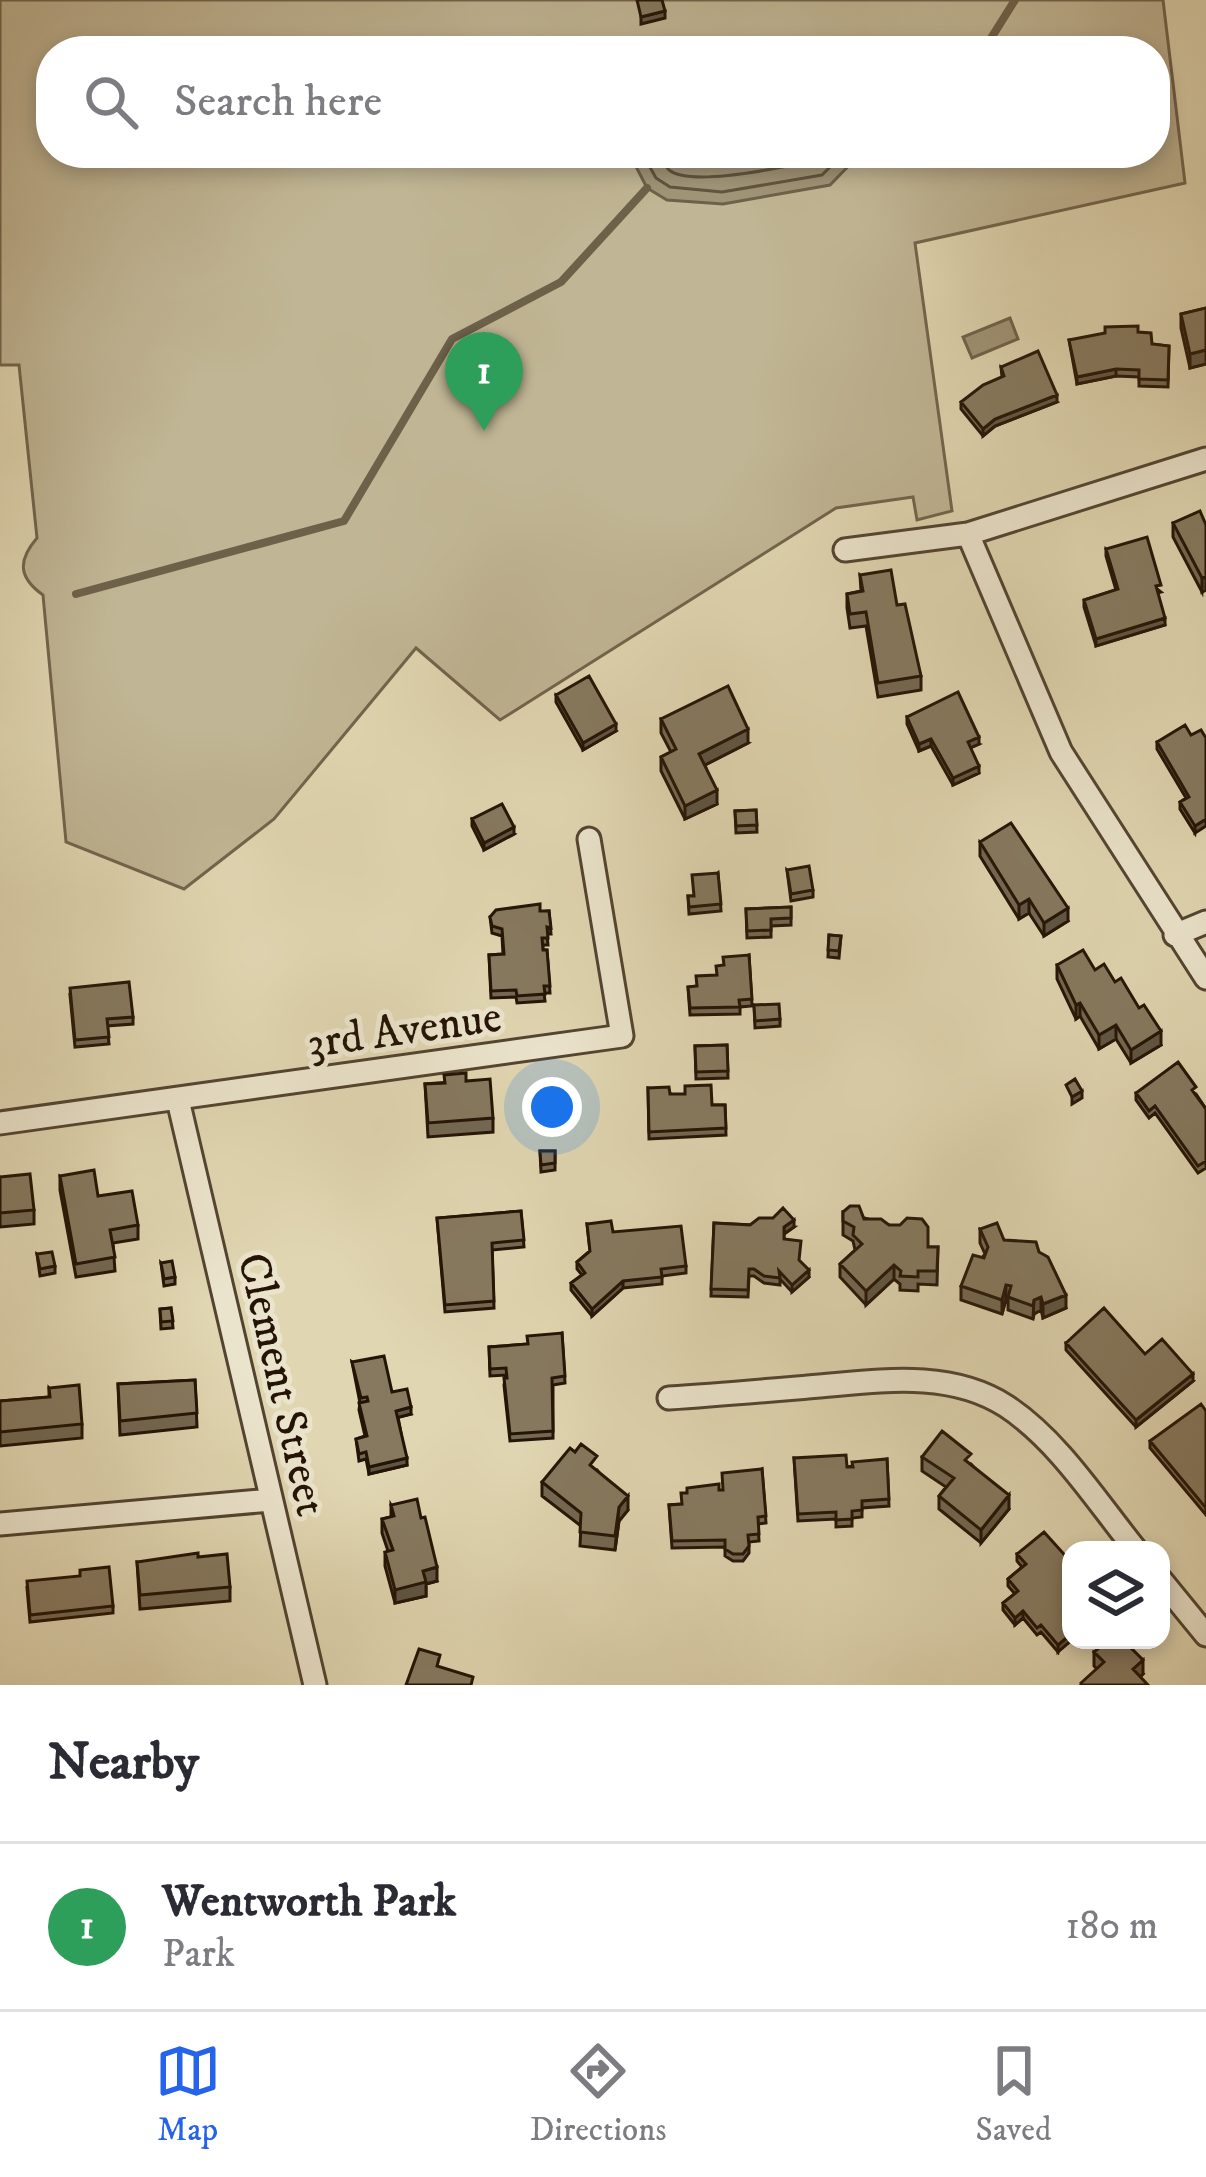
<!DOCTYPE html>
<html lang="en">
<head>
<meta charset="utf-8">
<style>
  body { margin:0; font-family:"IM FELL DW Pica",serif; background:#f7f7f7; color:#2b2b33 }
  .controls { position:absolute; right:36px; bottom:36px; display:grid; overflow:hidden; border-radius:24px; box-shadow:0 6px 18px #0003 }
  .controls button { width:108px; height:108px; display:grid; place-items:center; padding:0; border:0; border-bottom:3px solid #e1e1e2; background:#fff; color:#2b2b33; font:60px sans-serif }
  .you { position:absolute; left:552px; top:1107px; width:42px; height:42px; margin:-30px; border:9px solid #fff; border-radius:50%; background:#1a73e8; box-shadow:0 0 0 18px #1a73e833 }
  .badge { display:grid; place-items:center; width:78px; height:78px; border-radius:50%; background:#2563eb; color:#fff; font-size:39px; font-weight:700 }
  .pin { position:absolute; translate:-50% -99px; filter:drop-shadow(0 3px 6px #0008) }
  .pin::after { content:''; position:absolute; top:63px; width:42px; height:36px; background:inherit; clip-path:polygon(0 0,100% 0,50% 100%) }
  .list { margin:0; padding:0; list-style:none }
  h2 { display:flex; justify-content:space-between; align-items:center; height:156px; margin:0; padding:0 48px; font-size:51px }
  h2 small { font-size:39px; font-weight:400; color:#7c7c81 }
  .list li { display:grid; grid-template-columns:78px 1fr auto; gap:36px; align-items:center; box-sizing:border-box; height:168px; padding:0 48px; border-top:3px solid #e1e1e2 }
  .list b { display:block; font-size:45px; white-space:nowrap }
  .list p { margin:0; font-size:39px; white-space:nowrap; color:#7c7c81 }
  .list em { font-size:39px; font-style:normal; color:#7c7c81 }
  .icon { flex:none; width:66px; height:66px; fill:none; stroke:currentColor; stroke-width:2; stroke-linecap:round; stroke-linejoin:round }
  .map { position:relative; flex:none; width:1206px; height:1685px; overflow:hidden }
  .search { position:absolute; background:#fff; box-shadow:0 6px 18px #0003; left:36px; right:36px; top:36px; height:132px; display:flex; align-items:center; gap:30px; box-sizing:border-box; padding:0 42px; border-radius:48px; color:#7c7c81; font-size:45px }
  .sheet { height:324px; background:#fff }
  nav { display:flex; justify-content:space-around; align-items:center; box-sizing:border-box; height:168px; border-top:3px solid #e1e1e2; background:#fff; font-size:33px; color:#7c7c81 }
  nav a { display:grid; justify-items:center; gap:6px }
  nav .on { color:#2563eb }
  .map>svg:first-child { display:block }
</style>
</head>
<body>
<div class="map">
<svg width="1206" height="1685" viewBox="0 0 1206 1685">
  <rect width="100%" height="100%" fill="#e0d6b1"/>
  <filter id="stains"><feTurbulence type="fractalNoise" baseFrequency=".00167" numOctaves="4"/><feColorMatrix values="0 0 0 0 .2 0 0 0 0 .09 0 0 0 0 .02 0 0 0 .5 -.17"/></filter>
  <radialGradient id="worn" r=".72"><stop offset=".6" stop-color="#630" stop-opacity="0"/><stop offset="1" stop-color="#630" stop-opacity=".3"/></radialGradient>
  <path fill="#c0b594" stroke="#72644d" stroke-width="3" fill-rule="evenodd" d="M0,0H1163L1185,183L915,243L952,511L917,520L913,497L836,508L500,720L416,648L274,819L184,889L66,842L43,595C19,578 17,561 37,538L19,365H0ZM51,51H1155V153H51Z"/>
  <path fill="#a09477" stroke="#6e614a" stroke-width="3" d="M629,153H861L830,185L723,204L667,200L647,188Z
    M1010,318L1018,339L972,358L963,337Z"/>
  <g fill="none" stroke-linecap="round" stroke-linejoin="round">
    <path stroke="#62543e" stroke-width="3" d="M642,153L656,178L670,187L722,192L822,175L844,153
      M659,153C661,157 666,167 669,170C692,188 786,166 814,161L823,153"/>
    <path stroke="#6e614a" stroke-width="8" d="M983,51L1015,0
      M76,594L344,521L452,339L561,282L647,188"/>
    <defs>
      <path id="minor" d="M968,534L1061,752L1206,978
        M845,550L968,534L1206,459
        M1175,935L1206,922
        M178,1100L315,1685
        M0,1123L622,1036L589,839
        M669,1398C715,1395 761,1391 808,1387C874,1382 947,1368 1006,1406C1059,1441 1097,1502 1136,1550
        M0,1524L271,1500
        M1161,1580L1206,1635"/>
    </defs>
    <use href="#minor" stroke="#534431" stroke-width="27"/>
    <use href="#minor" stroke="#ebe4cc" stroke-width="21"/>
  </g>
  <path fill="#736852" stroke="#241406" stroke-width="3" d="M1206,308V364L1190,368L1181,328V314Z
    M1138,332L1152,344L1169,346L1168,387L1139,386V377L1116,376L1077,384L1069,340Z
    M1001,367L1057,402L995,426L983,436L961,409V402L1002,377Z
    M1173,523L1206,525L1202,592L1173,537Z
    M1106,549L1161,592L1157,593L1165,625L1096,646L1084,607V600L1116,590L1106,556Z
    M860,575L897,605L921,676V690L878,697L866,626L850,628L847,608V594L861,591Z
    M556,695L616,731L583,750L556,702Z
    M907,717L979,744L970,748L979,773L953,785L931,746L919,751L907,724Z
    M661,719L748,743L705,765L717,804L685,819L661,771V757L671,752L661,733Z
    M1191,735L1206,738L1195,833L1180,809V802L1186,798L1157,749V742Z
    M756,810L757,832L736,833L735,811Z
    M472,819L514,834L484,850L472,826Z
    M980,842L1068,921L1044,936L1029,913L1019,919L980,856Z
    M787,870L813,890V897L791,901Z
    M718,873L721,911L689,914L688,896H693Z
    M791,907V925L771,926V937L747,938L746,909Z
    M549,911L551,934H547L548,945H543V950H547L550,993H544L545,1001L517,1003L516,997L491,998L489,955L503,954L502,936L492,933L490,917Z
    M829,935L841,936L839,958L828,957Z
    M749,955L752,1006L740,1007V1014L690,1015L688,987L697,986L717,975L724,965Z
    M1057,965L1095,970L1115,982L1161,1045L1131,1063L1116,1039L1099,1049L1080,1016L1076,1019L1057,979Z
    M70,995L133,1017V1024L107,1026L109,1044L75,1047Z
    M754,1005L780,1019V1026L755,1028Z
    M727,1045L728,1078L696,1079L695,1046Z
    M466,1081L493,1118V1132L428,1137L425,1084Z
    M648,1088L712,1105H725L726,1135L649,1139Z
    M1136,1093L1196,1094L1206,1109V1168L1198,1173L1155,1113L1149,1118L1136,1100Z
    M540,1151H555V1170L541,1172Z
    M60,1176L98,1196L138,1225V1239L113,1243L115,1271L76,1277L60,1190Z
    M0,1177L34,1210V1224L0,1227Z
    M521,1211L524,1247L492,1250L494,1308L445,1312L437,1218Z
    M843,1212L889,1225L928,1247H938L937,1285L918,1284V1291L900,1290V1284L894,1279L866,1305L840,1277V1264L855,1250L853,1241L843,1235Z
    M714,1223L794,1227L784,1234V1239L809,1277L792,1292L780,1279V1285L764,1283L754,1276H749L748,1297L711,1296Z
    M587,1224L613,1232L686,1266V1273L662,1276V1284L623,1288L592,1316L571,1290V1283L582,1275L577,1269V1262L590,1251Z
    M980,1229L1004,1240L1039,1252L1066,1308L1043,1318L1041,1310L1034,1314L1033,1319L1008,1310V1299H1006L1002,1314L961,1300V1286L985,1254L980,1243Z
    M37,1254L55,1266V1273L40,1276Z
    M161,1263L175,1277V1284L164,1286Z
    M171,1308L173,1328L161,1329L160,1309Z
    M562,1333L565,1383L553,1385V1438L510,1441L504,1385L506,1375L490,1376L489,1347L528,1344Z
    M1066,1343L1193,1381L1136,1427L1066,1350Z
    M352,1362L392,1392L411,1414L398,1417L407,1465L369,1474L366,1459L359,1461L356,1439L365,1436L359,1410L360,1403Z
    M195,1380L197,1427L120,1435L118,1384Z
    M49,1388L82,1424V1438L0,1446V1401L49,1397Z
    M1206,1411V1515L1150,1448V1441Z
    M922,1457L971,1464L1009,1509L981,1543L939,1509V1496L946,1487L922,1471Z
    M794,1458L847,1467L887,1459L889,1506L862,1508V1517L852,1518V1526L836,1527V1519L798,1521Z
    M762,1469L766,1523L758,1524L759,1541L749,1542V1553L743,1561H733L725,1556V1547L672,1548L669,1505L682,1504L723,1490Z
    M597,1470L628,1510L619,1521L615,1550L580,1546L581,1526L542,1496V1482Z
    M391,1505L437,1581L426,1584V1596L395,1603L385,1566V1552L388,1551L382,1533V1519L391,1517Z
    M1017,1554L1071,1562L1058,1652L1041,1632L1037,1635L1023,1618L1015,1625L1003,1610V1603L1015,1594L1008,1586V1579L1022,1567L1017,1561Z
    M137,1562L230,1587V1601L140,1609Z
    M27,1588L113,1606V1613L30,1622Z
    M1094,1652L1143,1674L1140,1677L1147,1685H1081L1097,1669L1094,1666Z"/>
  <path fill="#5e5542" stroke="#241406" stroke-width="3" d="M665,11V18L641,24V17Z
    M1206,350V364L1190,368V354Z
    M1116,369V376L1077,384V377Z
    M1057,395V402L995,426L983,436V429L995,419Z
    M1206,576V590L1202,592V578Z
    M1165,618V625L1096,646V639Z
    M616,724V731L583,750V743Z
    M748,729V743L699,768V754Z
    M979,737V744L968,749V742Z
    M931,739V746L919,751V744Z
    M979,766V773L953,785V778Z
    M717,790V804L685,819V806Z
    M1206,819V826L1195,833V826Z
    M514,827V834L484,850V843Z
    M1029,899V913L1019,919V905Z
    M1068,908V921L1044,936V923Z
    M1080,1003V1016L1076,1019V1005Z
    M1116,1025V1039L1099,1049V1035Z
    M1161,1031V1045L1131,1063V1050Z
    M1082,1091V1098L1072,1104V1097Z
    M794,1220V1227L784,1234V1227Z
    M894,1265V1279L866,1305V1291Z
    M809,1270V1277L792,1292V1285Z
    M623,1281V1288L592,1316V1309Z
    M1006,1285V1299L1002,1314V1300Z
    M1066,1295V1308L1043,1318V1304Z
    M1041,1297V1310L1034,1314L1033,1319L1034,1300Z
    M1193,1374V1381L1136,1427V1420Z
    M411,1407V1414L396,1418V1411Z
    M407,1458V1465L369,1474V1467Z
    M1009,1495V1509L981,1543V1530Z
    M628,1496V1510L619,1521L615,1550L619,1507Z
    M437,1567V1581L426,1584V1596L395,1603V1590L423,1571Z
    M1023,1611V1618L1015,1625V1618Z
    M1071,1634L1072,1640L1058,1652V1645Z
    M1143,1660V1674L1133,1683V1669Z"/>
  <path fill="#86795f" stroke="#241406" stroke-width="3" d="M637,0H662L665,11L641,17Z
    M1206,308V350L1190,354L1181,314Z
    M1138,326V332L1151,333L1152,344L1169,346L1168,380L1139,379V370L1116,369L1077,377L1069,340L1105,333V327Z
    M1038,351L1057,395L995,419L983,429L961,402L983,385L1004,376L1001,367Z
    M1200,511L1206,525V576L1202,578L1173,523Z
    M1147,537L1161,585L1156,586L1165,618L1096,639L1084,600L1118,589L1106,549Z
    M891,570L897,605L905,604L921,676L878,683L866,612L850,614L847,594L863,591L860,575Z
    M589,676L616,724L583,743L556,695Z
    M728,686L748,729L699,754L717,790L685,806L661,757L676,749L661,719Z
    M958,692L979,737L968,742L979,766L953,778L931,739L919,744L907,717Z
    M1185,725L1191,735L1201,730L1206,738V819L1195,826L1180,802L1189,797L1157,742Z
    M502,804L514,827L484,843L472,819Z
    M756,810L757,825L736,826L735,811Z
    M1011,823L1068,908L1044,923L1029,899L1019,905L980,842Z
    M809,866L813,890L791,894L787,870Z
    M718,873L721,904L689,907L688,896H694L692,875Z
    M540,904V911H549L551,928L547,927L548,938H542L543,950H547L550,986H544L545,994L517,996L516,990L491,991L489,955L504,954L502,929L492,926L490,917L496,910Z
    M791,907V918L771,919V930L747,931L746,909Z
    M829,935L841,936L839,951L828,950Z
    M1083,950L1095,970L1104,964L1115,982L1121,978L1139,1008L1144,1005L1161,1031L1131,1050L1116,1025L1099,1035L1080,1003L1076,1005L1057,965Z
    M749,955L752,999L739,1000L740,1007L690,1008L688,987L697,986L696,976L717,975L716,966L724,965L723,957Z
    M129,982L133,1017L107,1019L109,1037L75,1040L70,988Z
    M779,1004L780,1019L755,1021L754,1005Z
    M727,1045L728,1071L696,1072L695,1046Z
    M1178,1062L1196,1087L1192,1090L1206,1109V1161L1198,1166L1155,1106L1149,1111L1136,1093Z
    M466,1073V1081L490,1079L493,1118L428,1123L425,1084L445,1083L444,1075Z
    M1075,1079L1082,1091L1072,1097L1066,1085Z
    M711,1085L712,1105H725L726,1128L649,1132L648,1088L669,1087L670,1094H685V1086Z
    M540,1151H555V1163L541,1165Z
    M94,1170L98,1196L132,1191L138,1225L110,1230L115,1257L76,1264L60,1176Z
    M30,1174L34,1210L0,1213V1177Z
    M850,1206H859L864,1219H881L889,1225H900L907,1218L922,1219L928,1227V1247H938L937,1271H918V1277L900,1276L901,1271L894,1265L866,1291L840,1264L862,1244L853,1235L854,1227L843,1221V1212Z
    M783,1208L794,1220L784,1227V1239L801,1241L799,1260L809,1270L792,1285L779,1271L780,1278L764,1276L754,1269H749L748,1290L711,1289L714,1223L750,1225L759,1218H773Z
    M521,1211L524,1240L492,1243L494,1301L445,1305L437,1218Z
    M611,1221L613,1232L681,1226L686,1266L661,1269L662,1277L623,1281L592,1309L571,1283L585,1273L577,1262L590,1251L587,1224Z
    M997,1223L1004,1240L1036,1242L1039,1252L1048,1257L1066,1295L1043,1304L1041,1297L1034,1300L1033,1306L1008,1297L1011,1286L1006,1285L1002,1300L961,1286L973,1255L984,1258L988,1247L980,1229Z
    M52,1252L55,1266L40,1269L37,1254Z
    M172,1261L175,1277L164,1279L161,1263Z
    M171,1308L173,1321L161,1322L160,1309Z
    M1104,1308L1145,1354L1162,1339L1193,1374L1136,1420L1066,1343Z
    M562,1333L565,1376L552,1378L553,1431L510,1434L504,1378H507L506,1368L490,1369L489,1347L528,1344L527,1336Z
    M384,1356L392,1392L407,1389L411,1407L396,1411L407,1458L369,1467L366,1452L359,1454L356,1439L367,1436L359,1403L368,1401L367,1397L361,1398L352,1362Z
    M195,1380L197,1413L120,1421L118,1384Z
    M79,1385L82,1424L0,1432V1401L50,1397L49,1388Z
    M1201,1404L1206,1411V1508L1150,1441Z
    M942,1431L971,1454L965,1460L1009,1495L981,1530L939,1496L954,1478L922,1457Z
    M581,1444L597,1456L590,1465L628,1496L619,1507L615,1536L580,1532L581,1513L542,1482L570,1448L575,1452Z
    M846,1455L847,1467H853L852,1462L887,1459L889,1499L862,1501V1510L852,1511V1519L836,1520V1512L798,1514L794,1458Z
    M762,1469L766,1516L758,1517L759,1534L748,1535L749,1546L743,1554H733L725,1549V1540L672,1541L669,1505L682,1504L681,1493H687V1488L719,1484V1490H723L722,1473Z
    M417,1499L421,1518L425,1517L437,1567L423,1571L426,1582L395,1590L385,1552L393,1550L382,1519L394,1516L391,1505Z
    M1044,1532L1071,1562V1577L1065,1582L1068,1586L1071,1583V1634L1058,1645L1041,1625L1037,1628L1023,1611L1015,1618L1003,1603L1018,1591L1008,1579L1026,1564L1017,1554Z
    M198,1553V1557L227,1554L230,1587L140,1595L137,1562Z
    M109,1567L113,1606L30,1615L27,1581L80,1576V1570Z
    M1108,1640H1123L1143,1660L1133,1669L1148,1685H1082L1081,1683L1104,1662L1094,1652Z
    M419,1649L440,1655L437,1666L473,1677L471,1685H406Z"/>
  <g text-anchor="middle" stroke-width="10" stroke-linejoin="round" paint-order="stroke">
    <g font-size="45" fill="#241406" stroke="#ebe4cc">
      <text transform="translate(404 1028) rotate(-8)" y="16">3rd Avenue</text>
      <text transform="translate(284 1384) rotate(77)" y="16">Clement Street</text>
    </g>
  </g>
  <rect width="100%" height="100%" filter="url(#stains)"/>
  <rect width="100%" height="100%" fill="url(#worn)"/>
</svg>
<div class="controls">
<button><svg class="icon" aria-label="layers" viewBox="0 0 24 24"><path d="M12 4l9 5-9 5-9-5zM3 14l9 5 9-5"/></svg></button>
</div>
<div class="you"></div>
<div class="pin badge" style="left:484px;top:431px;background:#2e9e5b">1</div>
<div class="search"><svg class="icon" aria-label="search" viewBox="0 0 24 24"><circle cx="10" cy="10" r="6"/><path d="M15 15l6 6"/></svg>Search here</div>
</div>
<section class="sheet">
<h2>Nearby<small></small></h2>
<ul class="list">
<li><span class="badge" style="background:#2e9e5b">1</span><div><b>Wentworth Park</b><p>Park</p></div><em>180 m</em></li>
</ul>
</section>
<nav>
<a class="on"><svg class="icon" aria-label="map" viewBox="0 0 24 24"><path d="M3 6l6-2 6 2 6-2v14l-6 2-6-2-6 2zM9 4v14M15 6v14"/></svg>Map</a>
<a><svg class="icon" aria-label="directions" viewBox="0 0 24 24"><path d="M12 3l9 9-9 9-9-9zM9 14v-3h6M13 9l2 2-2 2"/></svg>Directions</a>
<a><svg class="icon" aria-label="saved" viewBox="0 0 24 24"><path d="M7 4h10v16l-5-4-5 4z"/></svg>Saved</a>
</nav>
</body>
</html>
